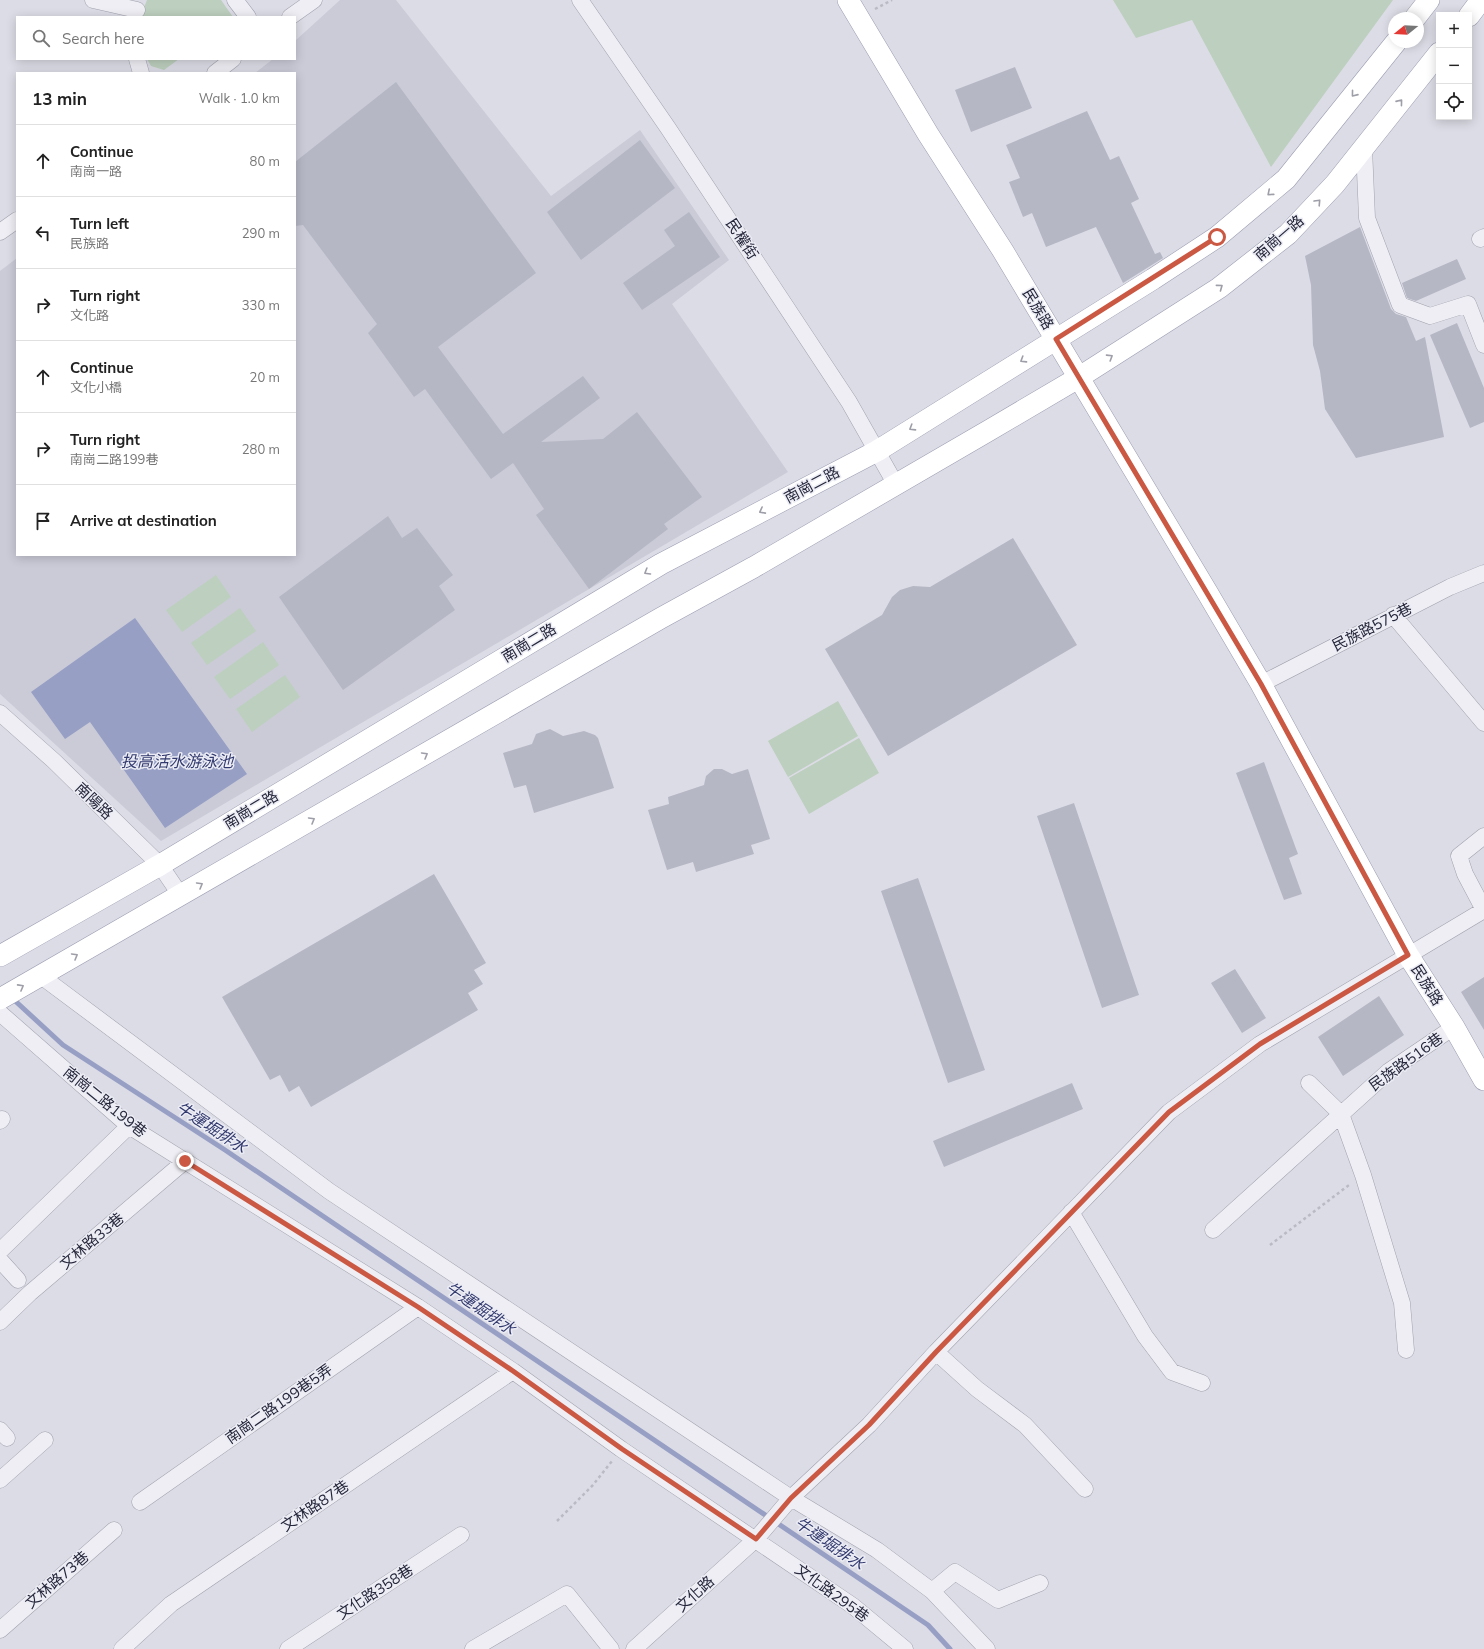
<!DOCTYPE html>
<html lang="en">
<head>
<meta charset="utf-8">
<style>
  body { margin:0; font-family:Mulish,"Noto Sans TC",sans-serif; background:#f2f2f2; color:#222 }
  .controls { position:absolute; right:12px; top:12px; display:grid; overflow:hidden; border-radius:0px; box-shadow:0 2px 10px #0003 }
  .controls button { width:36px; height:36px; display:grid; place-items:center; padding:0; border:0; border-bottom:1px solid #e0e0e0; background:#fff; color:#222; font:20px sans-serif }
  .compass { position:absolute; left:1388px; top:12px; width:36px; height:36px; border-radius:50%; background:#fff; box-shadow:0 2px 10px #0003; rotate:252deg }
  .stop { position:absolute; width:12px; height:12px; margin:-9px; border:3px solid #ca5842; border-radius:50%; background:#fff }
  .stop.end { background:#ca5842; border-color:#fff; box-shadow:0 1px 4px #0008 }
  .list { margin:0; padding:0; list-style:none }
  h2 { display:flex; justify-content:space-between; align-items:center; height:52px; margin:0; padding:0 16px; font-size:17px }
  h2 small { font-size:13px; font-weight:400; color:#767676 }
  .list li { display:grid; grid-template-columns:26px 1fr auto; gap:12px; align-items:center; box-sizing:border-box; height:72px; padding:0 16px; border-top:1px solid #e0e0e0 }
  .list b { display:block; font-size:15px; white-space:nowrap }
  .list p { margin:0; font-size:13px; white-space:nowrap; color:#767676 }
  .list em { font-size:13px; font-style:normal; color:#767676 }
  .icon { flex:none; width:22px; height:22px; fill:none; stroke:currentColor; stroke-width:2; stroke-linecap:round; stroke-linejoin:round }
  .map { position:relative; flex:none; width:1484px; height:1649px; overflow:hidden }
  .search { position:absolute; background:#fff; box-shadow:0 2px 10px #0003; left:16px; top:16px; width:280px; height:44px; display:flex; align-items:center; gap:10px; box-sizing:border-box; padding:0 14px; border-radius:0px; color:#767676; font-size:15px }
  .panel { position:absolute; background:#fff; box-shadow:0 2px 10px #0003; left:16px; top:72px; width:280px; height:484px; border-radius:0px }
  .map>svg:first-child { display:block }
</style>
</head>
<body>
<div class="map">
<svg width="1484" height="1649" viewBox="0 0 1484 1649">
  <rect width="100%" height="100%" fill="#dcdce6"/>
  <path fill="#cacbd7" d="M340,0H396L551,196L640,130L729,260L672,304L788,472L161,841L0,694V271L17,258V555H295V73H255L273,59H295V41Z"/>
  <path fill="#bdcfbe" d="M147,0H221L233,17H143V10Z
    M1113,0H1393L1271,167L1192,20L1136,38Z
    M147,59H179L164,70L151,66Z
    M216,575L231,597L182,632L166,610Z
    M240,608L256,631L207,665L191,643Z
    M263,642L279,665L230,699L214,677Z
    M285,675L300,697L252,732L236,709Z
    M838,701L858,736L788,777L768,741Z
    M859,738L879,773L809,814L789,778Z"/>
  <path fill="#979fc5" d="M135,618L247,774L165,828L90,722L65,739L31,692Z"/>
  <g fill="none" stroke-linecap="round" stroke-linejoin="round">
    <path stroke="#979fc5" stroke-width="5" d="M12,998L63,1045L225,1150L928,1625L950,1649"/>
  </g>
  <path fill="#b6b7c5" d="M1015,67L1032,108L971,132L955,90Z
    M396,82L536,273L438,347L503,434L583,376L600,398L541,442L603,439L637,412L702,497L664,524L668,529L589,589L536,515L544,509L513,463L491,479L425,389L414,397L368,333L377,324L303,225L295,226V162Z
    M1087,111L1110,160L1119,156L1139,199L1131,203L1155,254L1160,252L1163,258L1123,283L1096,227L1046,247L1032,213L1023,217L1009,182L1020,178L1006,145Z
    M640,140L675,188L581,260L547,212Z
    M689,212L720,257L642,310L623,283L675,246L664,230Z
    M1360,227L1391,309L1396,314L1406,317L1416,341L1425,337L1444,437L1356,458L1325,409L1320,371L1313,345L1311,285L1305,256Z
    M1457,259L1466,279L1416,301L1407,298L1402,283Z
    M1457,323L1484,388V422L1470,428L1430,335Z
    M388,516L402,538L417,528L453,575L439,586L455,610L343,690L279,597Z
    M1013,538L1077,645L888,756L825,649L882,615L892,597L900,590L913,586L930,587Z
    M550,729L563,736L584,731L595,735L598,738L614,788L534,813L526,785L514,788L503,753L532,744L536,734Z
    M1264,762L1298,854L1289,858L1302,894L1284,900L1236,773Z
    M714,769H722L732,774L748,769L770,839L751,845L754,854L696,872L693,862L667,870L648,810L669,804L668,797L704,785L706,776Z
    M1074,803L1139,995L1102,1008L1037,816Z
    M434,874L486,963L474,970L483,984L468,993L478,1010L311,1107L299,1086L289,1092L280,1075L270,1080L222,997Z
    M918,878L985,1070L948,1083L881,891Z
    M1235,969L1266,1018L1242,1033L1211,983Z
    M1484,977V1030L1461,992Z
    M1379,996L1404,1035L1343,1076L1318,1037Z
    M1072,1083L1083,1109L944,1167L933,1141Z"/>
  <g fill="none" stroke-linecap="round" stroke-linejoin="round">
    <defs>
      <path id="minor" d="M93,0L137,10
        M235,0L248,17
        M580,0L668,128L849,402L896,485
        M290,17L314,0
        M137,59L141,73
        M215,73L233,59
        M1364,148L1367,218L1400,305L1430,316L1468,304L1484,345
        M0,232L17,220
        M1480,239L1484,237
        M1393,615L1484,723
        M1261,684L1450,587L1484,573
        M0,713L54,761L160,865L181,896
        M1484,836L1459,856L1465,874L1484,910
        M41,976L329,1191L791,1498L877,1550L932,1591L987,1649
        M0,1013L129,1126L418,1307L513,1371L621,1449L853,1606L905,1649
        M1309,1083L1341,1114L1363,1175L1402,1303L1406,1350
        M0,1121L2,1119
        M1071,1212L1145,1336L1172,1372L1202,1383
        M1213,1230L1389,1071L1454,1027
        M0,1251L129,1126
        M0,1260L18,1280
        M0,1322L30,1293L185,1161
        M936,1352L977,1389L1025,1425L1085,1489
        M0,1430L7,1438
        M0,1480L45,1440
        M140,1502L418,1307
        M932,1591L955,1572L998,1600L1040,1583
        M0,1630L114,1530
        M122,1649L171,1604L513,1371
        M288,1649L461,1535
        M473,1649L567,1594L611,1649
        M634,1649L756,1539L791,1498L869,1425L936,1352L1169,1112L1260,1044L1484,910"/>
      <path id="major" d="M848,0L928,134L1003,251L1207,592L1261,684L1408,955L1454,1027L1484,1080
        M1469,16L1481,0
        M1415,18L1429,0
        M0,956L160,865L661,564L877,451L1153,279L1217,237L1286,179L1396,42
        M0,999L661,618L754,567L988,431L1078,378L1219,288L1288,234L1335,184L1439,53"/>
    </defs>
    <use href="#minor" stroke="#a2a2af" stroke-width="17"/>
    <use href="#major" stroke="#9b9db1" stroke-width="22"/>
    <path stroke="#babac4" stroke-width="2.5" stroke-dasharray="3 3" stroke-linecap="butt" d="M875,9L892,0
      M1270,1245L1349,1185
      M557,1521L593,1485L612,1461"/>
    <use href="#minor" stroke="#eeeef4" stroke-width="16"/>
    <use href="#major" stroke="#fff" stroke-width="21"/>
  </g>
  <defs><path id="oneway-chevron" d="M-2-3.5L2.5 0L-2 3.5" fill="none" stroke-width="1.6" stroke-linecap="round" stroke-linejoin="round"/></defs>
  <g stroke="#9d9ea7">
    <use href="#oneway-chevron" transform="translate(1354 94) rotate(129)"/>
    <use href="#oneway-chevron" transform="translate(1400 102) rotate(-51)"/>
    <use href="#oneway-chevron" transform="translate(1270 193) rotate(140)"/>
    <use href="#oneway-chevron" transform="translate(1318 202) rotate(-47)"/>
    <use href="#oneway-chevron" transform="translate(1220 287) rotate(-36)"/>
    <use href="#oneway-chevron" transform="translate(1110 357) rotate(-32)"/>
    <use href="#oneway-chevron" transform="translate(1023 360) rotate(148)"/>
    <use href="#oneway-chevron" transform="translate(912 428) rotate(148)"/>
    <use href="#oneway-chevron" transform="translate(762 511) rotate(152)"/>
    <use href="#oneway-chevron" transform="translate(647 572) rotate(149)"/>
    <use href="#oneway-chevron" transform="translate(425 755) rotate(-30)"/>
    <use href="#oneway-chevron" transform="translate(312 820) rotate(-30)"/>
    <use href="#oneway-chevron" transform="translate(200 885) rotate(-30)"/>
    <use href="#oneway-chevron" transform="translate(75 956) rotate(-30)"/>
    <use href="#oneway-chevron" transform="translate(21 987) rotate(-29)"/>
  </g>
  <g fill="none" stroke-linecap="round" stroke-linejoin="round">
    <path stroke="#ca5842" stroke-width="5" d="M185,1161L418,1307L513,1371L622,1449L756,1539L791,1498L869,1425L936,1352L1169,1112L1260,1044L1408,955L1261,684L1056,339L1217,237"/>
  </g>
  <g text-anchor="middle" stroke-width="3" stroke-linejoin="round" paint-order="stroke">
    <g font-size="15" fill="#26273b" stroke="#ebecf4">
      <text transform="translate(1279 238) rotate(-41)" y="5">南崗一路</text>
      <text transform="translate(742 239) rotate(57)" y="5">民權街</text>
      <text transform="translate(1038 309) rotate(59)" y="5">民族路</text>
      <text transform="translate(812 485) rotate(-28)" y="5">南崗二路</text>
      <text transform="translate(1372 627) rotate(-27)" y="5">民族路575巷</text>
      <text transform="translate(529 643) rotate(-31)" y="5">南崗二路</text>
      <text transform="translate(94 801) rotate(44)" y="5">南陽路</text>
      <text transform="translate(251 810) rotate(-31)" y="5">南崗二路</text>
      <text transform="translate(1427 985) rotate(58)" y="5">民族路</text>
      <text transform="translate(1406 1062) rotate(-36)" y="5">民族路516巷</text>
      <text transform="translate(105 1102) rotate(39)" y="5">南崗二路199巷</text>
      <text transform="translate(92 1241) rotate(-40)" y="5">文林路33巷</text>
      <text transform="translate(279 1404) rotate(-35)" y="5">南崗二路199巷5弄</text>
      <text transform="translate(315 1506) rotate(-34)" y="5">文林路87巷</text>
      <text transform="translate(57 1580) rotate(-41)" y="5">文林路73巷</text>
      <text transform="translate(375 1592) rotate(-33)" y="5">文化路358巷</text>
      <text transform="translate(832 1593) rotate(36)" y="5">文化路295巷</text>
      <text transform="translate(695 1594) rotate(-42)" y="5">文化路</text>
    </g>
    <g font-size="16" font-style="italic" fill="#32396e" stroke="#ebecf4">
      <text x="177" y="767">投高活水游泳池</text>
      <text transform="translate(212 1127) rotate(33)" y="6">牛運堀排水</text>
      <text transform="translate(481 1308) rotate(34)" y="6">牛運堀排水</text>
      <text transform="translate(830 1543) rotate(34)" y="6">牛運堀排水</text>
    </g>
  </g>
</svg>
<div class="controls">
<button>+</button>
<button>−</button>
<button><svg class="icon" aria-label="locate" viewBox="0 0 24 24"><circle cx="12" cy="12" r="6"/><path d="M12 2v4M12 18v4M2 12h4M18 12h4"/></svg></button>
</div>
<svg class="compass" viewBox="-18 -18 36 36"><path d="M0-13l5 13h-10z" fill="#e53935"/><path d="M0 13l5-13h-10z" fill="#767676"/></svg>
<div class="stop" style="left:1217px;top:237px"></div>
<div class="stop end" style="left:185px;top:1161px"></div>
<div class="search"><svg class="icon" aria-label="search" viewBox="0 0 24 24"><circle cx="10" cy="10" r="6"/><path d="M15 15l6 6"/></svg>Search here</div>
<section class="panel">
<h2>13 min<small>Walk · 1.0 km</small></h2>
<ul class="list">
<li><svg class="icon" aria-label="ahead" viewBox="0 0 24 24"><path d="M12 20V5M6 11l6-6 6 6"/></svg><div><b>Continue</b><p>南崗一路</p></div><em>80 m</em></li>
<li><svg class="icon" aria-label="left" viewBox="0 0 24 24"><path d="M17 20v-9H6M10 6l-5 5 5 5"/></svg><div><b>Turn left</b><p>民族路</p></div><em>290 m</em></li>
<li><svg class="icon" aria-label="right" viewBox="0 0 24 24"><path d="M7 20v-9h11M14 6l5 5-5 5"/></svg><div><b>Turn right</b><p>文化路</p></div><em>330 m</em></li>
<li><svg class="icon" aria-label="ahead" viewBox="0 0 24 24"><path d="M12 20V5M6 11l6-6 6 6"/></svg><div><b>Continue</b><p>文化小橋</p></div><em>20 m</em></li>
<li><svg class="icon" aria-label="right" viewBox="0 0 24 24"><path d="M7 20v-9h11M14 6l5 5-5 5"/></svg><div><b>Turn right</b><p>南崗二路199巷</p></div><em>280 m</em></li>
<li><svg class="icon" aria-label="arrive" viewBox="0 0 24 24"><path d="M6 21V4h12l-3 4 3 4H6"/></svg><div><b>Arrive at destination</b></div></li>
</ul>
</section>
</div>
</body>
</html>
